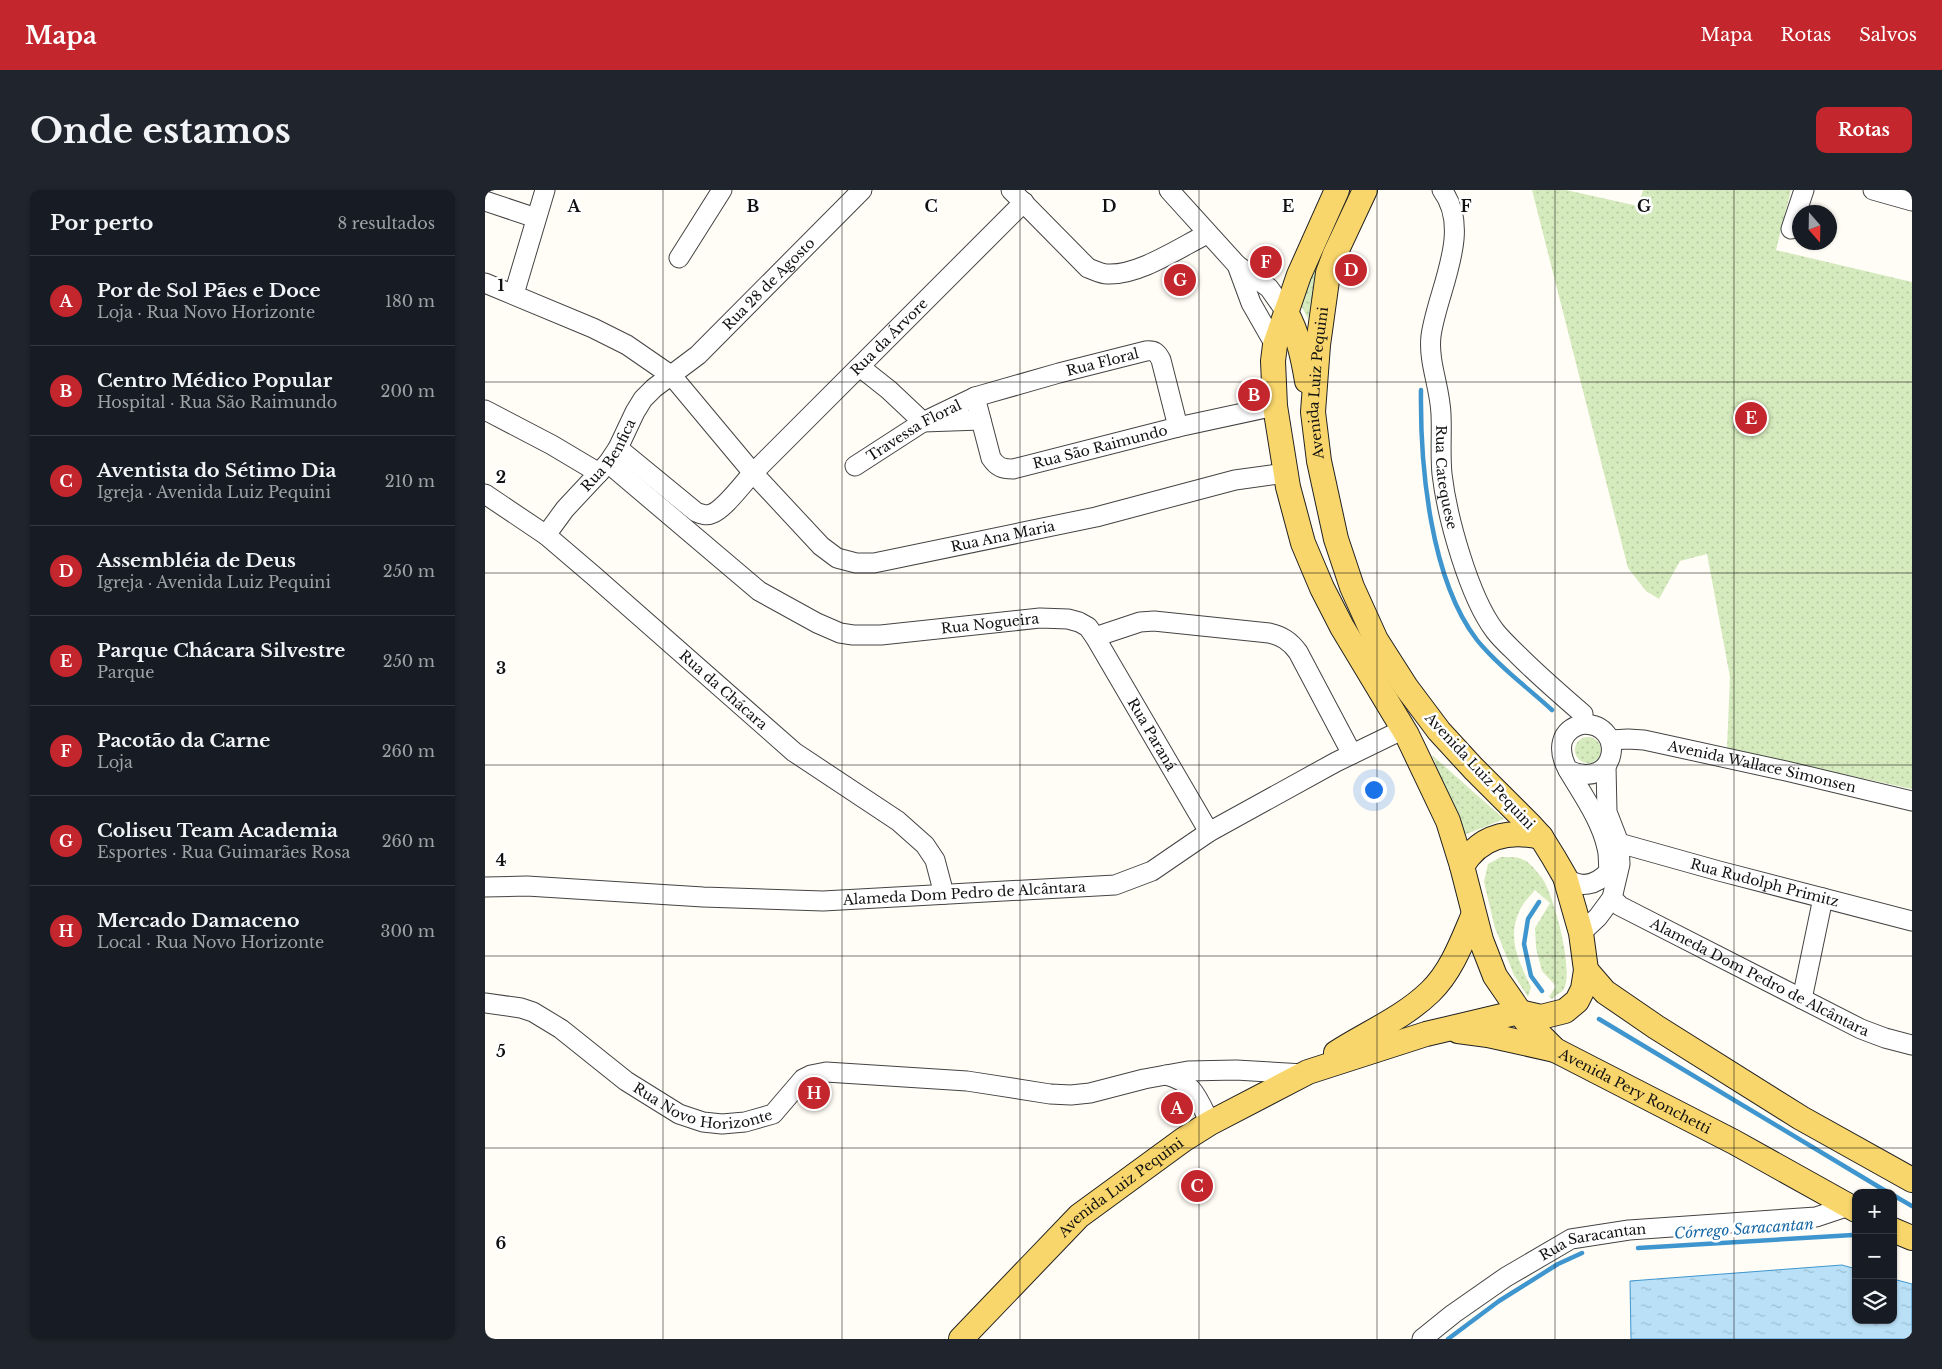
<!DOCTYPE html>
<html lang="pt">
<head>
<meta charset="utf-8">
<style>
  body { margin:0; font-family:"Libre Baskerville",serif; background:#20242c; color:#f1f3f6 }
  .controls { position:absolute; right:15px; bottom:15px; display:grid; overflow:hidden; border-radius:10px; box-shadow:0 1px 4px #0004 }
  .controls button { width:45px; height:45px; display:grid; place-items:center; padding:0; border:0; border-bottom:1px solid #363941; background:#171b24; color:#f1f3f6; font:25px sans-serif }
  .compass { position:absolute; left:1307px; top:15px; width:45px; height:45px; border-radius:50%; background:#171b24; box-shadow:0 1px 4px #0004; rotate:160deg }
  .you { position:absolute; left:888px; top:599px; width:18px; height:18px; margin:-12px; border:4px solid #fff; border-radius:50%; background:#1a73e8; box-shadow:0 0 0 8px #1a73e833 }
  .badge { display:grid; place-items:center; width:32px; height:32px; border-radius:50%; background:#c4262e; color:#fff; font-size:16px; font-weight:700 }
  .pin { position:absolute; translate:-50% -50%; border:2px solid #fff; box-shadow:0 1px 5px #0006 }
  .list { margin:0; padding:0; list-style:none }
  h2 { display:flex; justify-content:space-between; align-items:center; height:65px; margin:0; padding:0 20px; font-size:21px }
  h2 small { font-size:16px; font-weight:400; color:#9ea1a6 }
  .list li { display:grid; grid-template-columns:32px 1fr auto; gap:15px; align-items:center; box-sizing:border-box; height:90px; padding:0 20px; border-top:1px solid #363941 }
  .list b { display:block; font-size:19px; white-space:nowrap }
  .list p { margin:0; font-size:16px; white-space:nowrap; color:#9ea1a6 }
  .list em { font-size:16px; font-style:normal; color:#9ea1a6 }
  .icon { flex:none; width:28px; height:28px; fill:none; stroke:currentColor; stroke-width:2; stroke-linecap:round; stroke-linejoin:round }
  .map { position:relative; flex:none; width:1427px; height:1149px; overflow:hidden; border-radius:10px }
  header { display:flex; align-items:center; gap:30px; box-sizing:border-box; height:70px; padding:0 25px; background:#c4262e; color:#fff }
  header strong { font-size:24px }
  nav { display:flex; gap:28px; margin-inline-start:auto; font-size:18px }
  .intro { display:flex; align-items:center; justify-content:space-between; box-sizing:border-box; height:120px; padding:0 30px }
  h1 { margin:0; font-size:35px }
  .button { padding:12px 22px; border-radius:10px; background:#c4262e; color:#fff; font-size:18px; font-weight:700 }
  main { display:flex; gap:30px; padding:0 30px }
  aside { flex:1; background:#171b24; border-radius:10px; box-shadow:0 1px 4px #0004 }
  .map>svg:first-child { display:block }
</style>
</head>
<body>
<header>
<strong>Mapa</strong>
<nav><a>Mapa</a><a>Rotas</a><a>Salvos</a></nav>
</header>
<div class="intro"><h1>Onde estamos</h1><a class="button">Rotas</a></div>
<main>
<aside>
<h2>Por perto<small>8 resultados</small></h2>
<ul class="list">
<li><span class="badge">A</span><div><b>Por de Sol Pães e Doce</b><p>Loja · Rua Novo Horizonte</p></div><em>180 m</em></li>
<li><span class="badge">B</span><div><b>Centro Médico Popular</b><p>Hospital · Rua São Raimundo</p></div><em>200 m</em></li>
<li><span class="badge">C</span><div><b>Aventista do Sétimo Dia</b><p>Igreja · Avenida Luiz Pequini</p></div><em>210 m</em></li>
<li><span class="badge">D</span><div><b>Assembléia de Deus</b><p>Igreja · Avenida Luiz Pequini</p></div><em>250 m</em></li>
<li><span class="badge">E</span><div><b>Parque Chácara Silvestre</b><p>Parque</p></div><em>250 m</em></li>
<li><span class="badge">F</span><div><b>Pacotão da Carne</b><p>Loja</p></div><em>260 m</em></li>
<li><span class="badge">G</span><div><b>Coliseu Team Academia</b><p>Esportes · Rua Guimarães Rosa</p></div><em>260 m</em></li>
<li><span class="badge">H</span><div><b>Mercado Damaceno</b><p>Local · Rua Novo Horizonte</p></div><em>300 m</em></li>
</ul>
</aside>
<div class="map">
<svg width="1427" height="1149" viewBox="0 0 1427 1149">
  <defs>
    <pattern id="green-dots" width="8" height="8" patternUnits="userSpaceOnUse" patternTransform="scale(1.25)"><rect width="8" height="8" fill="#d5ebbd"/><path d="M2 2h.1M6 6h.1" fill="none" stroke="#b6c8a1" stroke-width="1.8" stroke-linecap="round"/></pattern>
    <pattern id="water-ripples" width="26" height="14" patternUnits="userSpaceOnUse" patternTransform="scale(1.25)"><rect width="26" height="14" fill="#b9e0f7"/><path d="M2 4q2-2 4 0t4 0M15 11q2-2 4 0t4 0" fill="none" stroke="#9ebfd3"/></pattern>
  </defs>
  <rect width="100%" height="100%" fill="#fffdf5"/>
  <path fill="url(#green-dots)" d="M1047,0H1081L1153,16L1158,0H1306L1291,60L1427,92V599L1242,559L1245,487L1222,364L1195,371L1174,409L1161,401L1143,378Z
    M838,59L823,129L814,111Z
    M1090 560a13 13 0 1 1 26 0a13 13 0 1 1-26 0Z
    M947,565L1019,629L979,645Z
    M1016,667C1025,667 1033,666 1041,671C1047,675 1053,683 1057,688C1069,705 1089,780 1079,799C1077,802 1070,806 1067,809L1064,807L1071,796L1057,781L1051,758L1050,738L1065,713L1050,700C1045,706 1037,714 1034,722C1022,748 1034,773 1046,797L1043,807L1029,785L1010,738L999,692L1003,674Z"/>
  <path fill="url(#water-ripples)" stroke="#3f96cf" d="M1357,1075L1371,1079V1130H1408V1089L1427,1094V1149H1146L1145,1091Z"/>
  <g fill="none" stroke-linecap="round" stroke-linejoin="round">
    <path stroke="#3f96cf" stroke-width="4.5" d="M936,200C935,275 945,389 992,450C1012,475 1043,498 1067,520
      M1054,712L1043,729L1039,754L1046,786L1057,801
      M1114,829L1404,1003
      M1408,1005L1427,1016
      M1153,1058L1368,1045
      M963,1149L1014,1111L1073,1074L1097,1063"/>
    <defs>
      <g id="minor">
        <path d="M526,0L603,78C609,80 616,84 622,84C653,86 694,58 722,44"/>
        <path d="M684,0L752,75L784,98L801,122"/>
        <path id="s1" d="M957,0C988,41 952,101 946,146C943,172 955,197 956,224C957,244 955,264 957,284C962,327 984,407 1010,441C1017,450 1026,458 1034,466C1054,486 1076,505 1098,524V534"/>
        <path d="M1388,0L1427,11"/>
        <path d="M0,11L51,28"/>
        <path d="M1306,39L1319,0"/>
        <path d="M194,68L237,0"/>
        <path d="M752,75L766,113L790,155"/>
        <path id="s2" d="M0,93L108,138L142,155L187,186L268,283L336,356L352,368L371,373H389L611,327L750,290L801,283"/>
        <path d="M29,104L60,0"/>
        <path d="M375,177L404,200L438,232L496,230"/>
        <path id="s3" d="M490,207L506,268C512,277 517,279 528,279L693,237L790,216"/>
        <path d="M0,220L67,255L114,283"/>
        <path id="s4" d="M133,258L211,322C216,324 221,326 226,324C239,320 258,293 268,283L539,12"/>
        <path id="s5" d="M123,273L274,401L332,433L355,443L368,445H396L555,428L583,429L594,432L603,437L610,447L724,642"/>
        <path id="s6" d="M370,276L438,232L490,207L574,183L661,161C669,160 672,162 676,170L693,237"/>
        <path id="s7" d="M0,304L61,345L109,386L309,562L413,631L440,655L450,670L459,704"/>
        <path id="s8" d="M61,345L80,319L123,273L133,258L150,222L158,209L169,198L213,165L377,0"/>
        <path d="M610,447L655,432L669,431L784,443C797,446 805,451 813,462L867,564"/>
        <path d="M1098,534C1143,534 1132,602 1083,580C1072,560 1074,540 1098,534Z"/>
        <path id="s9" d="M1125,550L1143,549L1159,550L1301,581L1427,611"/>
        <path id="s10" d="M1134,653L1234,681L1427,731"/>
        <path d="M1080,687C1095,699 1111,696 1124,681C1123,674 1124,665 1122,658C1116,630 1097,604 1083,580"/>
        <path id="s11" d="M0,697L42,696L218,707L338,711L630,695L667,681L724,642L851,572L919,539"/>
        <path id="s12" d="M1127,708L1135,716L1376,839L1400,848L1427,855"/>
        <path d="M1096,743L1113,727L1127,708L1135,674L1134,653L1122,622L1121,576"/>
        <path d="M1317,809L1338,708"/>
        <path id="s13" d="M0,813L36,818L48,822L76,839L141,891L194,924L218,932L237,934L260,932L288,924L318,889L326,885L341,882L482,891L565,904L586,905L605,903L659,889L703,881L751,880L819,884"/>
        <path d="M681,885C709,892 713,909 725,933"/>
        <path id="s14" d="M937,1149L968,1124L1021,1087L1086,1049L1144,1040L1331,1027L1364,1016"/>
      </g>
      <g id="major">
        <path id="s15" d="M852,0L814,85L790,155L788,171L790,216L803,297L818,353L837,398L857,437L922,545L963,631L977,676L996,750L1010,786L1041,831L1070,860L1249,952L1371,1020"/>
        <path d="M801,122C813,144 818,167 822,191"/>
        <path d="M977,676C995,646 1023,640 1056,647"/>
        <path d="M1101,780L1120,802L1171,837L1316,928L1427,990"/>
        <path d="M973,841L1003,845L1070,860"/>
        <path d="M851,863C882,843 918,828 945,802C966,782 977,752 988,726"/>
        <path d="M1408,1040L1427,1048"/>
        <path id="s16" d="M476,1149L594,1026L698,950L725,933L823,882L941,844L1034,822L1056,827L1080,821L1092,811L1098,799L1101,780L1096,743L1080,687L1069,668L1056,647L1046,636L988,578L954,541L921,497L891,450L867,397L851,349L834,271L828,222L833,155L843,83L850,64L880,0"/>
      </g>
    </defs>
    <use href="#minor" stroke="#444" stroke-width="21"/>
    <use href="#major" stroke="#222" stroke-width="26"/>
    <use href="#minor" stroke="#fff" stroke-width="19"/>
    <use href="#major" stroke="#f9d66b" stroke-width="24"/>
  </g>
  <path fill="none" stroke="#111" stroke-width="1" stroke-opacity="0.55" d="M178,0V1149M357,0V1149M535,0V1149M714,0V1149M892,0V1149M1070,0V1149M1249,0V1149M0,192H1427M0,383H1427M0,575H1427M0,766H1427M0,958H1427"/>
  <g text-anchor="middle" stroke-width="5" stroke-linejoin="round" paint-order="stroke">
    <g font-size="14" fill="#111" stroke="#fff">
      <text dy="5" stroke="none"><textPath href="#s8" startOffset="339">Rua 28 de Agosto</textPath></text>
      <text dy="5" stroke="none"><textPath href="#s4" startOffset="368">Rua da Árvore</textPath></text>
      <text dy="5" stroke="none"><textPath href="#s6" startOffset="271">Rua Floral</textPath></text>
      <text dy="5" stroke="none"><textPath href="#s16" startOffset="1424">Avenida Luiz Pequini</textPath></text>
      <text dy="5" stroke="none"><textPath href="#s6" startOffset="69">Travessa Floral</textPath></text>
      <text dy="5" stroke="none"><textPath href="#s3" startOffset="179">Rua São Raimundo</textPath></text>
      <text dy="5" stroke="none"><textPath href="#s8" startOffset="102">Rua Benfica</textPath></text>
      <text dy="5" stroke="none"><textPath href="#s1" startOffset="294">Rua Catequese</textPath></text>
      <text dy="5" stroke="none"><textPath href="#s2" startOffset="625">Rua Ana Maria</textPath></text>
      <text dy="5" stroke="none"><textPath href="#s5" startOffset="440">Rua Nogueira</textPath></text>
      <text dy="5" stroke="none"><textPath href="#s7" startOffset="309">Rua da Chácara</textPath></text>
      <text dy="5" stroke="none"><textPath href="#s5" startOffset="665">Rua Paraná</textPath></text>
      <text dy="5" stroke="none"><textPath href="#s9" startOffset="155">Avenida Wallace Simonsen</textPath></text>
      <text transform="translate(995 581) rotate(47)" y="5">Avenida Luiz Pequini</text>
      <text dy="5" stroke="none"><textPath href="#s10" startOffset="151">Rua Rudolph Primitz</textPath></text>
      <text dy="5" stroke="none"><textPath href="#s11" startOffset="480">Alameda Dom Pedro de Alcântara</textPath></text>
      <text dy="5" stroke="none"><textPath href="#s12" startOffset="168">Alameda Dom Pedro de Alcântara</textPath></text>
      <text dy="5" stroke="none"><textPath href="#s15" startOffset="1030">Avenida Pery Ronchetti</textPath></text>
      <text dy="5" stroke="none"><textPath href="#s13" startOffset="249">Rua Novo Horizonte</textPath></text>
      <text dy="5" stroke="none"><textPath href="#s16" startOffset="221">Avenida Luiz Pequini</textPath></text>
      <text dy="5" stroke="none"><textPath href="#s14" startOffset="200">Rua Saracantan</textPath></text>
    </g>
    <g font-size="15" font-style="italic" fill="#1768a6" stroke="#fff">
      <text transform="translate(1259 1039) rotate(-4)" y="5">Córrego Saracantan</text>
    </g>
  </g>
  <g font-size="16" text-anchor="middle" font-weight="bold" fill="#111" stroke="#fff" stroke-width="5" stroke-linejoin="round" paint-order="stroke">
    <text x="89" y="22">A</text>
    <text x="268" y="22">B</text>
    <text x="446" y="22">C</text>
    <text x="624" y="22">D</text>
    <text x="803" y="22">E</text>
    <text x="981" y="22">F</text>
    <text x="1159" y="22">G</text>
    <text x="16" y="101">1</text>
    <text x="16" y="293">2</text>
    <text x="16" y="484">3</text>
    <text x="16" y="676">4</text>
    <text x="16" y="867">5</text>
    <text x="16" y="1059">6</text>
  </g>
</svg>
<div class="controls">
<button>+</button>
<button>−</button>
<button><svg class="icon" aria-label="layers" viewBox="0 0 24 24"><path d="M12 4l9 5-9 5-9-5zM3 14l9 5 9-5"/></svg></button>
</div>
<svg class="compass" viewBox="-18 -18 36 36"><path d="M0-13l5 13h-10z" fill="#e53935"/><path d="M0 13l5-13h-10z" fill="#9ea1a6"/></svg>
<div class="you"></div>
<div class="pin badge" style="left:692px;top:918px">A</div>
<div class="pin badge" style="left:769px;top:205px">B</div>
<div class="pin badge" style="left:712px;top:996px">C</div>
<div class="pin badge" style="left:866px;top:80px">D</div>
<div class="pin badge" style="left:1266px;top:228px">E</div>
<div class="pin badge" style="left:781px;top:72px">F</div>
<div class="pin badge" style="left:695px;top:90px">G</div>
<div class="pin badge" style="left:329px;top:903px">H</div>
</div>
</main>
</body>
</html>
